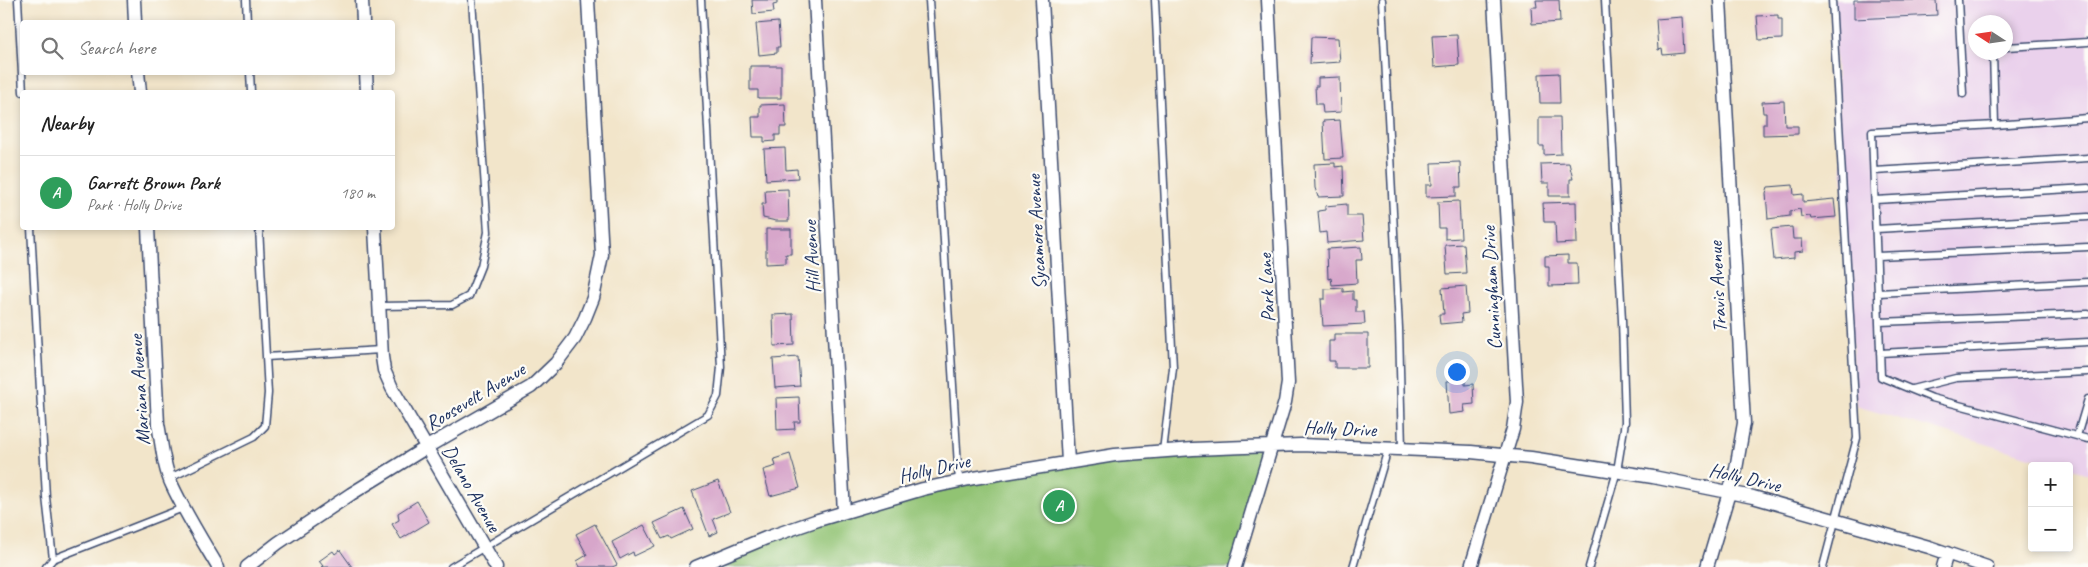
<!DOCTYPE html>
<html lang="en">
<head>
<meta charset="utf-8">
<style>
  body { margin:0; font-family:Caveat,sans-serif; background:#f2f2f2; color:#222 }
  .controls { position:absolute; right:15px; bottom:15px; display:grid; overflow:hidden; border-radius:5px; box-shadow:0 2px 8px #0003 }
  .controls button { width:45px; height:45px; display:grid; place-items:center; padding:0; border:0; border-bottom:1px solid #e0e0e0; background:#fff; color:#222; font:25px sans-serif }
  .compass { position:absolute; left:1968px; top:15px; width:45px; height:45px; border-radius:50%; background:#fff; box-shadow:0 2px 8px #0003; rotate:282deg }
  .you { position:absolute; left:1456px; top:371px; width:18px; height:18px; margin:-12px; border:4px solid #fff; border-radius:50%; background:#1a73e8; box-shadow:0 0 0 8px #1a73e833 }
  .badge { display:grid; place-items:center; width:32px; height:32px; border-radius:50%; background:#1a73e8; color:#fff; font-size:16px; font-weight:700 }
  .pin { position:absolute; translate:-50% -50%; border:2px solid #fff; box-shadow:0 1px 5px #0006 }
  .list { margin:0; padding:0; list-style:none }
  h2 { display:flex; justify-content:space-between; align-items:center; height:65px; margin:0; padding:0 20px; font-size:21px }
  h2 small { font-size:16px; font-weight:400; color:#767676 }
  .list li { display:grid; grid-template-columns:32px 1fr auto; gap:15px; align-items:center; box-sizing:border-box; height:75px; padding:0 20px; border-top:1px solid #e0e0e0 }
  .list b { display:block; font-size:19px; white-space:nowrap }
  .list p { margin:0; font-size:16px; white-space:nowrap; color:#767676 }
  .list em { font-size:16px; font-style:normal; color:#767676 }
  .icon { flex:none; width:28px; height:28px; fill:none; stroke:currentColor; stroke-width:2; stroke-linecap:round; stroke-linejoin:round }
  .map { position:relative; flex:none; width:2088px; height:567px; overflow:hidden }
  .search { position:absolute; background:#fff; box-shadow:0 2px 8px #0003; left:20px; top:20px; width:375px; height:55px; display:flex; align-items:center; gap:12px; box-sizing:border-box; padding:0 18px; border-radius:5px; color:#767676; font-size:19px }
  .panel { position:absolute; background:#fff; box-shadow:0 2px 8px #0003; left:20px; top:90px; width:375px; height:140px; border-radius:5px }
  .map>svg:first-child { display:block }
</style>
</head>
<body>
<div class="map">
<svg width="2088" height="567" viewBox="0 0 2088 567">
  <rect width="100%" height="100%" fill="#fdfcf7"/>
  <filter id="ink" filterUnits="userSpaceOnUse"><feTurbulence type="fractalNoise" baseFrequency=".02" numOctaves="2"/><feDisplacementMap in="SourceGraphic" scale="10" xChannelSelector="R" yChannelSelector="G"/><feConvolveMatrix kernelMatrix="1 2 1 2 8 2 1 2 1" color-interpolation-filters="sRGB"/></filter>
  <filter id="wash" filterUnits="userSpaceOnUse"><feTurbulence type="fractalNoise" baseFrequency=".0096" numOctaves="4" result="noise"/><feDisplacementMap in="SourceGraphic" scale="20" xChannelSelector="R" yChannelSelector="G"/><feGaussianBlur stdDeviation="1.12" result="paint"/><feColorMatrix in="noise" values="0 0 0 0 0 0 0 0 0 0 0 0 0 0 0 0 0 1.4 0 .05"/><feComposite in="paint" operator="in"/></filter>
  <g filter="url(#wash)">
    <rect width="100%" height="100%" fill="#f2e5ca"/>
    <path fill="#ead1ec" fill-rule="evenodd" d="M1832,0H2088V474L2069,468V466H2061L1856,406ZM1976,22H2006V52H1976Z"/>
    <path fill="#91c373" stroke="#567968" d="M1271,447L1235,567H696L829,516L1044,466Z"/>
    <g id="blocks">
      <path fill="#d7a6ca" d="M752,0H777V4L773,5L774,12L753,14Z
        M1536,0H1559L1560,22L1532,24L1531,7H1537Z
        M1854,0H1936L1937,15L1854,19Z
        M1778,15V19H1782V39L1759,40L1757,16Z
        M1682,17L1684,53L1663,55L1662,49L1658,50L1656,19Z
        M778,22L780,47H777V53L759,55L756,24Z
        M1457,35L1459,65L1434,67L1432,36Z
        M1311,37L1338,38L1340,62L1310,64Z
        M750,66H781V98H758V90H750Z
        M1559,73L1560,103H1540L1539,74Z
        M1340,77L1341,112L1323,113L1322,104H1316L1315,86H1318V78Z
        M1784,101L1785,126H1798V134L1763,135V124H1766V113H1763L1762,102Z
        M785,104L786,127H780V135H775V141L764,142V137H753L752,117H760V105Z
        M1539,117H1560L1561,154L1544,155V146H1539Z
        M1340,120L1343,158L1325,159L1323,121Z
        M785,148L786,170L797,169L798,178L766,180L764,149Z
        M1460,162L1461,187H1456V196L1426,197V185H1432L1431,163Z
        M1335,163V167L1343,166L1344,196L1318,197L1315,188L1314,164Z
        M1569,163L1573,179H1570V196H1549V183H1542L1541,164Z
        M1793,185L1794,195L1803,194V202L1834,199L1836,217L1811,219L1810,216L1801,217L1800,209L1790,211V216L1768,219L1766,193L1768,187Z
        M788,189L789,221H776L763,218L762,204H766L765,190Z
        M1459,201L1461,238L1445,239V228H1439L1438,202Z
        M1576,202L1577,243L1556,244L1555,222H1544L1543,203Z
        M1347,204V216H1362L1364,240L1327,243L1326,232L1320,233L1318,211L1325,210V206Z
        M1792,227L1793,239H1802L1803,251L1794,252V258L1774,260L1771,229Z
        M766,229H791V254H786V263L766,264Z
        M1464,244L1466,273L1447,274L1445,245Z
        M1361,247L1362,260H1356L1357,283L1332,285L1331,278L1328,279L1327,249Z
        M1568,255V263H1577L1578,285L1549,286V266H1545V256Z
        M1466,286L1468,313L1461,314L1462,322L1440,324L1439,314H1444L1442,288Z
        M1343,288V292L1353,291V300H1356V312H1364L1365,324L1323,326L1321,299H1325V289Z
        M793,314L794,345L774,346L773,315Z
        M1334,334H1368V368H1335V361H1329V341H1334Z
        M798,357L800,386L775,388L773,359Z
        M1465,380V385L1473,384L1474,404L1464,405L1465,412L1449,414L1447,381Z
        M799,397L800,422H794L795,429L777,430L776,398Z
        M790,454L800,488L770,496L763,470L776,466L774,459Z
        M718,481L730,512L713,519L718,532L709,536L692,491Z
        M417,501L429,522L401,539L392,524L399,520L398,513Z
        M684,509L693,529L671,539L669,536L662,539L654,523Z
        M595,524L617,565L612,567H580L577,561L587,555L576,534Z
        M644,525L655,546L634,556L633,552L620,559L612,542Z
        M340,550L352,567H321L323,566L319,561L333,551L335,554Z"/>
    </g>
  </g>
  <g filter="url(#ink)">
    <use href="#blocks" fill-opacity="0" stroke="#3b4a6e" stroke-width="1"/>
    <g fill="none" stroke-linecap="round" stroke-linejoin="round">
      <defs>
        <path id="lane" d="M18,0L23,92
          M246,0L247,22
          M929,0L959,482
          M1155,0L1173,368L1163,451
          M1382,0L1399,328L1402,449
          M1958,0L1963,94
          M2006,47L2088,42
          M1993,52L1995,125L1872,132L1881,377L1932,398L2088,439
          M250,72L251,92
          M1995,125L2088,118
          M1874,171L2088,158
          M1875,200L2088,188
          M31,228L46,497L53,559
          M1876,229L2088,217
          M1877,256L2088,247
          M1878,293L2088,282
          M379,306L452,305L469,296L481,266L488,232L472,0
          M1879,322L2088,314
          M1880,353L2088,342
          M266,357L381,350
          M1912,389L1956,378L2088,372
          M2077,436L2088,399
          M170,478L254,437L265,426L268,393L259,228
          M46,567L53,559L183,508
          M451,567L708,415L718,396L721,367L701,0
          M1353,567L1388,449
          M1589,567L1617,471L1625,422L1622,320L1605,0
          M1823,567L1857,438L1832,0"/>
        <path id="street" d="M134,0L135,22
          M362,0L363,22
          M815,0L844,512
          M1042,0L1068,462
          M138,72L140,92
          M366,72L367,92
          M148,228L158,424C162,444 163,466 172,485C185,513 202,540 218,567
          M375,228L382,357L384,370L392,388L496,567
          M247,567L278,543L351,494L427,447L531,387L556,363L575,338L585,318L593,298L602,255L588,0
          M696,567L766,538L818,520L923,489L974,478L1115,455L1193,449L1301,445L1471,452L1531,458L1653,477L1753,497L1929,547L1987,567
          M1235,567L1285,402L1288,383L1268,0
          M1471,567L1513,429L1517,402L1494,0
          M1707,567L1736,469L1744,423L1720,0
          M1943,567L1947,553"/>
      </defs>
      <use href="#lane" stroke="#3b4a6e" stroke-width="9"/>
      <use href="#street" stroke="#3b4a6e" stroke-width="15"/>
      <use href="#lane" stroke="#fff" stroke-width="6"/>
      <use href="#street" stroke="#fff" stroke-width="12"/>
    </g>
  </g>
  <g text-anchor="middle" stroke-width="4.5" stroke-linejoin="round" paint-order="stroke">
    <g font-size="20" fill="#1b2f5e" stroke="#fdfcf7">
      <text transform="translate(1036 232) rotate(-93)" y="7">Sycamore Avenue</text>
      <text transform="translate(811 257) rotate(-93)" y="7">Hill Avenue</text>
      <text transform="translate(1717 287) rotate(-93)" y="7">Travis Avenue</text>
      <text transform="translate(1266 288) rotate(-93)" y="7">Park Lane</text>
      <text transform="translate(1491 288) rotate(-93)" y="7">Cunningham Drive</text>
      <text transform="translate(139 390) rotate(-94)" y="7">Mariana Avenue</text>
      <text transform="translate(475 396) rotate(-31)" y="7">Roosevelt Avenue</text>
      <text transform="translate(1340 428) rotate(2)" y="7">Holly Drive</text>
      <text transform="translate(934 468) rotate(-13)" y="7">Holly Drive</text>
      <text transform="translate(1745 477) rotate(13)" y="7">Holly Drive</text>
      <text transform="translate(472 488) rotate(60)" y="7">Delano Avenue</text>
    </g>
  </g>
</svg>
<div class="controls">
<button>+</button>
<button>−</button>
</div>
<svg class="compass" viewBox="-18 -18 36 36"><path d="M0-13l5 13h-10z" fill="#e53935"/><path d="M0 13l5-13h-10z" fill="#767676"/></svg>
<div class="you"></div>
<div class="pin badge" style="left:1059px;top:506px;background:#2e9e5b">A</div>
<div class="search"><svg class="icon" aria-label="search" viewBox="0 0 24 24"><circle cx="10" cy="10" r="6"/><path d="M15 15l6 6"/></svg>Search here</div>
<section class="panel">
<h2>Nearby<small></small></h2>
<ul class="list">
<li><span class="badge" style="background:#2e9e5b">A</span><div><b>Garrett Brown Park</b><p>Park · Holly Drive</p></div><em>180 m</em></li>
</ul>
</section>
</div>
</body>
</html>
